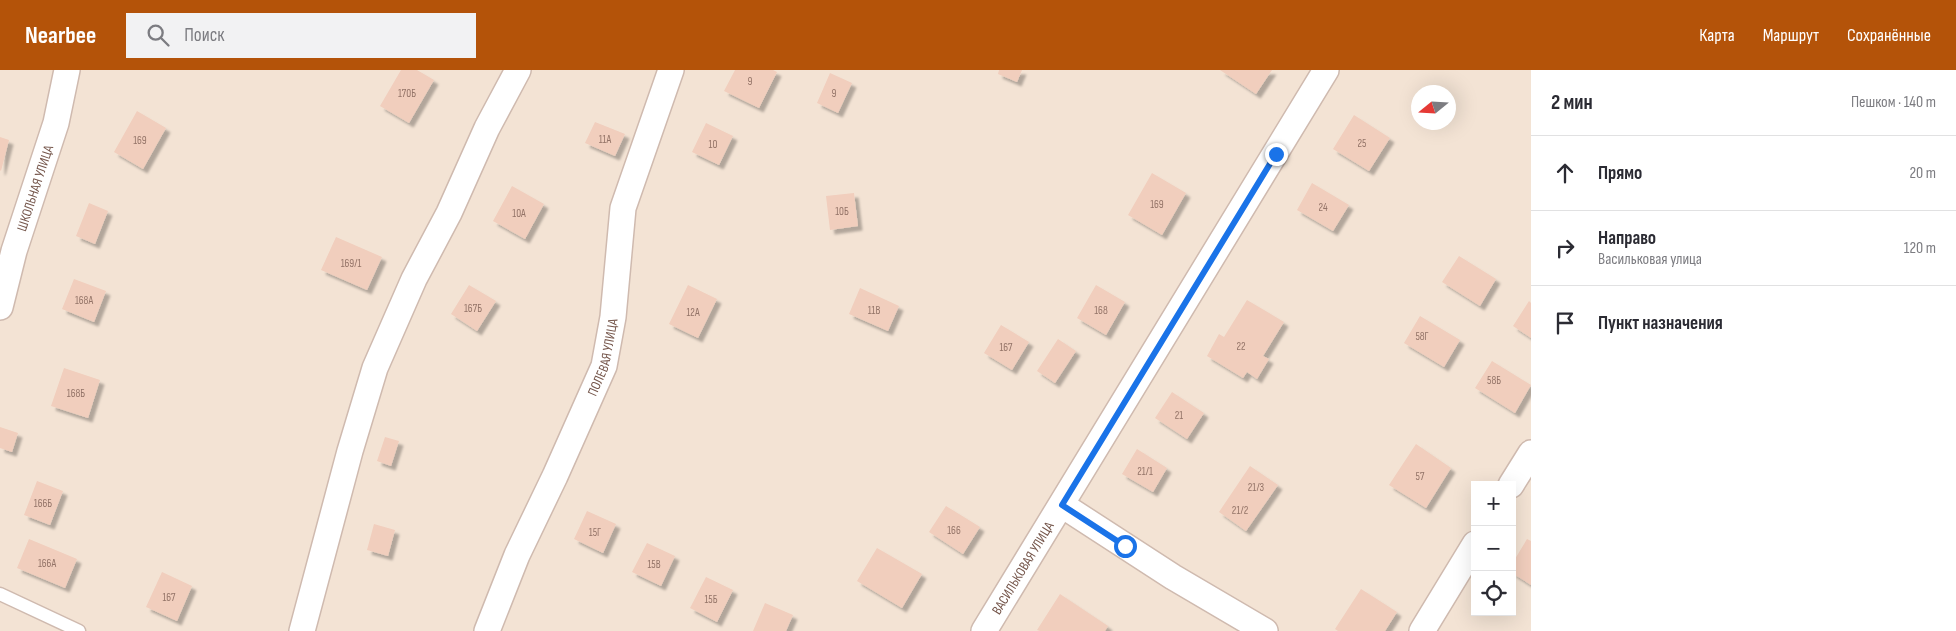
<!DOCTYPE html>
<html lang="ru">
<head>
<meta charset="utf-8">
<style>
  body { margin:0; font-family:"Sofia Sans Condensed",sans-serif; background:#f2f2f3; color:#2b2b33 }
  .controls { position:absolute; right:15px; bottom:15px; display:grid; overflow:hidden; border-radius:0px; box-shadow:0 5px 20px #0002 }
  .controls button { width:45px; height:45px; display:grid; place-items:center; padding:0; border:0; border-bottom:1px solid #e1e1e2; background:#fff; color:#2b2b33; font:25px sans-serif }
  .compass { position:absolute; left:1411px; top:15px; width:45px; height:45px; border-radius:50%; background:#fff; box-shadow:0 5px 20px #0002; rotate:252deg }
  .stop { position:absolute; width:15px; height:15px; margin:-11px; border:4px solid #1a73e8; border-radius:50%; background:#fff }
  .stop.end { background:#1a73e8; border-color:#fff; box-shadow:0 1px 5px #0008 }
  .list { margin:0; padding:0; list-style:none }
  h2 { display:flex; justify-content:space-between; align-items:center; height:65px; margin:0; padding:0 20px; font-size:21px }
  h2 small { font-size:16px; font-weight:400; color:#7c7c81 }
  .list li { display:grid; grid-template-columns:32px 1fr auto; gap:15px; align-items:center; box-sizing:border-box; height:75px; padding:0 20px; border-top:1px solid #e1e1e2 }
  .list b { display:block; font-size:19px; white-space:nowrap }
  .list p { margin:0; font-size:16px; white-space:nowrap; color:#7c7c81 }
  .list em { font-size:16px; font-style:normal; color:#7c7c81 }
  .icon { flex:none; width:28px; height:28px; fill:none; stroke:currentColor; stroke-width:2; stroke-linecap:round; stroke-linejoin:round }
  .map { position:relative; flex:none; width:1531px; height:561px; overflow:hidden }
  header { display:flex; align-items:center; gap:30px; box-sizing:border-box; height:70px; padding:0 25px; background:#b45309; color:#fff }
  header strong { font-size:24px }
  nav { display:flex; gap:28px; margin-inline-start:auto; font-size:18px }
  .search { width:350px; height:45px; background:#f2f2f3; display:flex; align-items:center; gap:12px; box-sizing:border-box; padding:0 18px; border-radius:0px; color:#7c7c81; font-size:19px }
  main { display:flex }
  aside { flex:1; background:#fff }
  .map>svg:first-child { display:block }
</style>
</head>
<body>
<header>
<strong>Nearbee</strong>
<div class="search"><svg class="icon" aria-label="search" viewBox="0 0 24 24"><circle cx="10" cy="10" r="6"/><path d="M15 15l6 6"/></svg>Поиск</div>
<nav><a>Карта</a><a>Маршрут</a><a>Сохранённые</a></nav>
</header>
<main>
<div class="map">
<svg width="1531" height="561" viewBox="0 0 1531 561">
  <defs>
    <filter id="shadow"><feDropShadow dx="4.5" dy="4.5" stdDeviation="1" flood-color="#0004"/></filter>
  </defs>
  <rect width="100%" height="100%" fill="#fcf1e5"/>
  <path fill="#f3e3d4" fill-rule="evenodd" d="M0,0H1531V561H0ZM1418,22H1448V52H1418ZM1475,415H1512V542H1475Z"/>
  <path fill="#f1cebd" filter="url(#shadow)" d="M401,0H417L434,10L409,53L380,36Z
    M735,0H773L777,2L759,38L724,21Z
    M999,0H1022L1017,12L998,4Z
    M1220,0H1272L1256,24Z
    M830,3L852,13L838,43L817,33Z
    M137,41L166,58L143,99L114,82Z
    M1354,45L1390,68L1369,101L1333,79Z
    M595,52L625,64L615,86L585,73Z
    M706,53L733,66L719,95L692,82Z
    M0,67L9,70L1,101L0,100Z
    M1152,103L1186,123L1162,165L1128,145Z
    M1312,113L1349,135L1333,161L1297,140Z
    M512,116L544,134L525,169L493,151Z
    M854,123L858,156L830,160L826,126Z
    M89,133L108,141L95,174L76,166Z
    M336,167L382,187L367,220L321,200Z
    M1459,186L1496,209L1480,236L1442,212Z
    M74,209L106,221L94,252L62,239Z
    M469,215L496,231L477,261L451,244Z
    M688,215L717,229L698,268L669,254Z
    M1096,215L1125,232L1106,265L1077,248Z
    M860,218L899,236L888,261L849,244Z
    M1247,230L1284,252L1263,286L1269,289L1257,309L1247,302L1243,308L1207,286L1219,264L1224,267Z
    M1529,231L1531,233V268L1513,256Z
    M1420,246L1460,270L1444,297L1404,273Z
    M1001,255L1029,272L1012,300L984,283Z
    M1058,269L1076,281L1055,313L1037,301Z
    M1492,291L1531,315L1515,343L1475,318Z
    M64,298L100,310L88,348L51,336Z
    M1172,322L1204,343L1187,369L1155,348Z
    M0,357L18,363L12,382L0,378Z
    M385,367L399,371L391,396L377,391Z
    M1416,374L1451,398L1426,438L1389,415Z
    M1137,379L1167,398L1153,422L1122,404Z
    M1250,396L1278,415L1246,461L1219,442Z
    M37,411L63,421L50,455L24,445Z
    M946,436L980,457L963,484L929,462Z
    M587,441L616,454L603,483L574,469Z
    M374,454L395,460L388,486L367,480Z
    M29,469L77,489L65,518L17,498Z
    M1527,469L1531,471V515L1512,503V494Z
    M647,473L675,486L661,516L632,502Z
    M877,478L922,504L902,538L857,511Z
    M162,502L192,516L177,551L146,537Z
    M706,507L733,520L717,552L690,538Z
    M1361,519L1397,542L1385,561H1338L1335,559Z
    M1060,524L1108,556L1105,561H1040L1037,560Z
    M765,533L793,545L786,561H753Z"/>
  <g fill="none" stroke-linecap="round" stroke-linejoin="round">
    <defs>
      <path id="service" d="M0,524L79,561"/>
      <g id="minor">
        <path id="s1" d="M0,237L14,181L56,53L67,0"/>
        <path d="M1511,415L1531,383"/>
        <path d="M1062,435L1173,507L1265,561"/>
        <path d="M302,561L350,381L375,298L414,209L449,143L487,58L518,0"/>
        <path id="s2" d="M487,561L517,485L555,406L604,296L613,247L623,138L671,0"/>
        <path id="s3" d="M984,561L1326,0"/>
        <path d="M1422,561L1475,474"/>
      </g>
    </defs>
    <use href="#service" stroke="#cfbaaf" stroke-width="15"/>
    <use href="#minor" stroke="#cfbaaf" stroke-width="28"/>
    <use href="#service" stroke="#fff" stroke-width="12"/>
    <use href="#minor" stroke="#fff" stroke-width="25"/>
  </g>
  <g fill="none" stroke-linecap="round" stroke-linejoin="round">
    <path stroke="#1a73e8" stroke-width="6" d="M1125,476L1062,435L1276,84"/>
  </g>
  <g text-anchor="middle" stroke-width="4.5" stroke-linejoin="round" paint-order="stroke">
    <g font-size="11" fill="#947468">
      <text x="750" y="15">9</text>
      <text x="407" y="27">170Б</text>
      <text x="834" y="27">9</text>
      <text x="605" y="73">11А</text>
      <text x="140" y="74">169</text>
      <text x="1362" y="77">25</text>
      <text x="713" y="78">10</text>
      <text x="1157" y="138">169</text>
      <text x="1323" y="141">24</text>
      <text x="842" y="145">10Б</text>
      <text x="519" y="147">10А</text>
      <text x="351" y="197">169/1</text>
      <text x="84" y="234">168А</text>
      <text x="473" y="242">167Б</text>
      <text x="874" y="244">11В</text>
      <text x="1101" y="244">168</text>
      <text x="693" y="246">12А</text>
      <text x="1422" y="270">58Г</text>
      <text x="1241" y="280">22</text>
      <text x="1006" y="281">167</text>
      <text x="1494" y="314">58Б</text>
      <text x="76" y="327">168Б</text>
      <text x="1179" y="349">21</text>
      <text x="1145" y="405">21/1</text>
      <text x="1420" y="410">57</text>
      <text x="1256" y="421">21/3</text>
      <text x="43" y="437">166Б</text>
      <text x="1240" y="444">21/2</text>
      <text x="954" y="464">166</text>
      <text x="595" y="466">15Г</text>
      <text x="47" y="497">166А</text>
      <text x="654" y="498">15В</text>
      <text x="169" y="531">167</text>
      <text x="711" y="533">15Б</text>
    </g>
    <g font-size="14" fill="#75564b" stroke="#fff6ec">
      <text dy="5" stroke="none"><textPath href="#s1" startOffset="124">ШКОЛЬНАЯ УЛИЦА</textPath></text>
      <text dy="5" stroke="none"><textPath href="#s2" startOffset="298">ПОЛЕВАЯ УЛИЦА</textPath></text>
      <text dy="5" stroke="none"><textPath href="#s3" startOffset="74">ВАСИЛЬКОВАЯ УЛИЦА</textPath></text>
    </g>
  </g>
</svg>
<div class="controls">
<button>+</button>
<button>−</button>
<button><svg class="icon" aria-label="locate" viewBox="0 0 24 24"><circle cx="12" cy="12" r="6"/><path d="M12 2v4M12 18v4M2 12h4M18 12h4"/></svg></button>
</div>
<svg class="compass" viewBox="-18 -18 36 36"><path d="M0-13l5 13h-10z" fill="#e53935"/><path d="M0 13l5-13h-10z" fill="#7c7c81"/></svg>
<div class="stop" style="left:1125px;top:476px"></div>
<div class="stop end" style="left:1276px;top:84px"></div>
</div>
<aside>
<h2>2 мин<small>Пешком · 140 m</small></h2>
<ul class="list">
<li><svg class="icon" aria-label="ahead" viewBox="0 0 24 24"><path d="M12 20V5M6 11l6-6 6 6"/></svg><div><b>Прямо</b></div><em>20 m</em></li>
<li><svg class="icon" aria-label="right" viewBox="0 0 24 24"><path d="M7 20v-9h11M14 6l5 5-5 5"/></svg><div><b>Направо</b><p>Васильковая улица</p></div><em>120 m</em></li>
<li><svg class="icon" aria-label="arrive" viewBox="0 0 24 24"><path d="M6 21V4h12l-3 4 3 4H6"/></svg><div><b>Пункт назначения</b></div></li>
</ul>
</aside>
</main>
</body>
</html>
